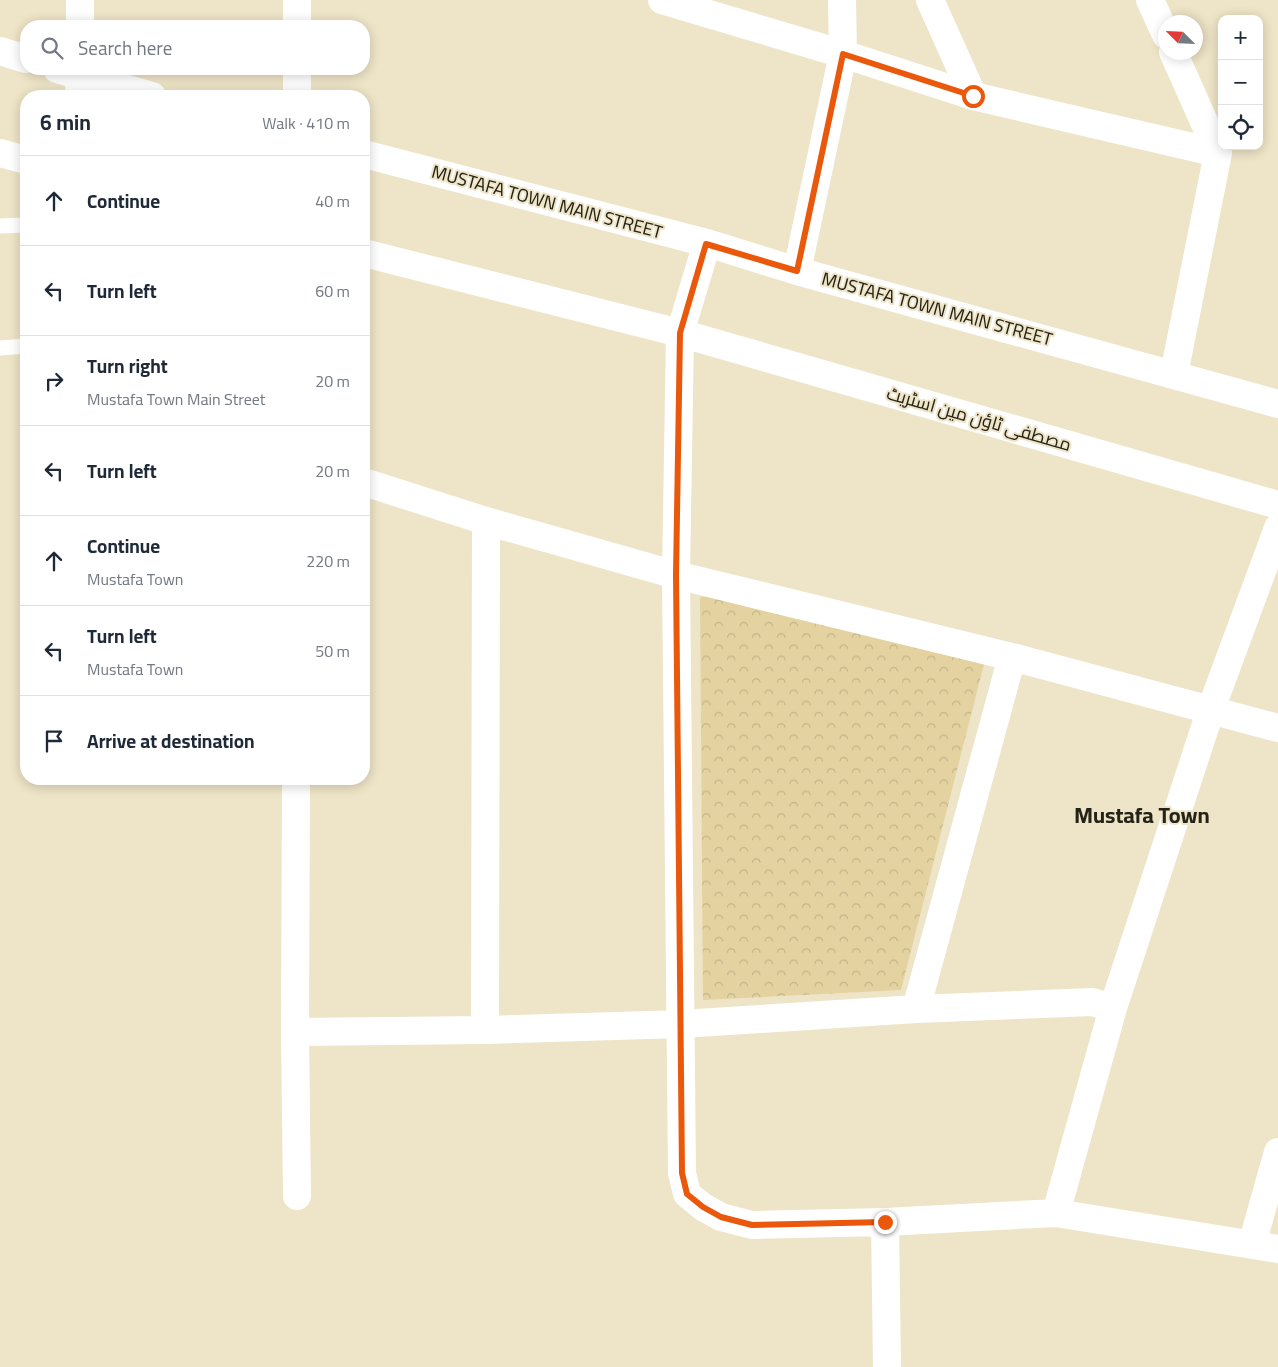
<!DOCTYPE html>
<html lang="en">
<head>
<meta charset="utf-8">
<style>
  body { margin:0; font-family:Georgia,Cairo,serif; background:#f6f6f7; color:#1f2937 }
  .controls { position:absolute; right:15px; top:15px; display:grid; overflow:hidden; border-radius:10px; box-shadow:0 2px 12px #0003 }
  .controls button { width:45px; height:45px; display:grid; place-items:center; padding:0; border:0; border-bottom:1px solid #e0e1e3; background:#fff; color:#1f2937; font:25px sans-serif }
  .compass { position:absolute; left:1158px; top:15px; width:45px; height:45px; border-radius:50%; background:#fff; box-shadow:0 2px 12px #0003; rotate:294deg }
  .stop { position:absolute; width:15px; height:15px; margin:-11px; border:4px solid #ea580c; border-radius:50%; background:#fff }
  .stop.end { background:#ea580c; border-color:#fff; box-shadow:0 1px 5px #0008 }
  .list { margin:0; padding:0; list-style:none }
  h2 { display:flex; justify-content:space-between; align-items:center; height:65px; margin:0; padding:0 20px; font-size:21px }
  h2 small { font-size:16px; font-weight:400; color:#747a83 }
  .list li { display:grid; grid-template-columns:32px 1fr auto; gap:15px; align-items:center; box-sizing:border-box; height:90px; padding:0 20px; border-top:1px solid #e0e1e3 }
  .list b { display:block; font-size:19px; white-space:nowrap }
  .list p { margin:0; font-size:16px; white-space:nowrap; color:#747a83 }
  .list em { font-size:16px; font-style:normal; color:#747a83 }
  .icon { flex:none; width:28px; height:28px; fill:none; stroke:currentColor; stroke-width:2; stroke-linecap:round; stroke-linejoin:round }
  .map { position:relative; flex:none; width:1278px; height:1367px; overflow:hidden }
  .search { position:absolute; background:#fff; box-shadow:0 2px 12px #0003; left:20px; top:20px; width:350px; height:55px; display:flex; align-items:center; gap:12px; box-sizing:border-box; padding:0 18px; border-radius:20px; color:#747a83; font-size:19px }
  .panel { position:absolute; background:#fff; box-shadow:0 2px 12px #0003; left:20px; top:90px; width:350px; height:695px; border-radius:20px }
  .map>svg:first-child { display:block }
</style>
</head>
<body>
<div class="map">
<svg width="1278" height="1367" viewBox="0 0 1278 1367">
  <defs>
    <pattern id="park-crowns" width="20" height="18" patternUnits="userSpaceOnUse" patternTransform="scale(1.25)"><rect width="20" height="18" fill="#e4d3a0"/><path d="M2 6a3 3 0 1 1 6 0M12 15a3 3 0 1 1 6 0" fill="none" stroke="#c3b589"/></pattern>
  </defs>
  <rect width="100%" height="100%" fill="#eee4c7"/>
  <path fill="url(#park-crowns)" d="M726,594L984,664L901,990L703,1000L700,597Z"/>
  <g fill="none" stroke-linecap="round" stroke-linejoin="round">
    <path stroke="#fff" stroke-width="15" d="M0,226L26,225
      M0,348L26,346"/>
    <path stroke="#fff" stroke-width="28" d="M80,0V26
      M662,0L843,54L973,96L1218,153
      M930,0L973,96
      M1150,0L1166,35
      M297,26V0
      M1173,52L1218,153L1174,374
      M79,96L80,69
      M297,96V69
      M797,271L843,54L842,0
      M364,482L486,521L676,575L1012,657L1278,728
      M296,779L295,1032L297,1196
      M916,1009L1012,657
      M485,1030L486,521
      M295,1032L485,1030L682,1024L916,1009L1092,1002L1113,1008
      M1056,1213L1113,1008L1211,709L1278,528
      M885,1222L1056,1213L1278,1249
      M1252,1244L1278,1152"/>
    <path stroke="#fff" stroke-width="28" d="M0,51L26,59
      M57,69L152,96
      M0,153L26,160
      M364,154L707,243L797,271L1278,404
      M707,243L680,333L676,575L682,1173L687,1194L703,1207L721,1217L752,1225L885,1222L887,1367
      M364,253L680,333L1278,505"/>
  </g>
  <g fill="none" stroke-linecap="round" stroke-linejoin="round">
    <path stroke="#ea580c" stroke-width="6" d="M885,1222L752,1225L721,1217L703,1207L687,1194L682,1173L676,575L680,333L706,244L797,271L843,54L973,96"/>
  </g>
  <g text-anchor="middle" stroke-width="4" stroke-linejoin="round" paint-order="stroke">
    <g font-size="18" fill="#252217" stroke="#eee4c7">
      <text transform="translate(547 202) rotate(15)" y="6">MUSTAFA TOWN MAIN STREET</text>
      <text transform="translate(937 309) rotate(15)" y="6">MUSTAFA TOWN MAIN STREET</text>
      <text transform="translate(979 419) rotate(16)" y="6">مصطفی ٹاؤن مین اسٹریٹ</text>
    </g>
    <g font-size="22" font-weight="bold" fill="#252217" stroke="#eee4c7">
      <text x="1142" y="823">Mustafa Town</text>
    </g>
  </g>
</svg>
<div class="controls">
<button>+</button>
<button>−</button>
<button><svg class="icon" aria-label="locate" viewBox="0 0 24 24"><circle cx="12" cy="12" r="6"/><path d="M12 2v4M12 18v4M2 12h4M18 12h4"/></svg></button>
</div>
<svg class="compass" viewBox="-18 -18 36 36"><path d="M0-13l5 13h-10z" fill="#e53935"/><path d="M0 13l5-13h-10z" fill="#747a83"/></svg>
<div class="stop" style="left:973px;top:96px"></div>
<div class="stop end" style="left:885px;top:1222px"></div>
<div class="search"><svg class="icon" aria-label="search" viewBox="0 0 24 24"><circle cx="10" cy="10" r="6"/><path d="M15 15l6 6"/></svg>Search here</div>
<section class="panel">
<h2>6 min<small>Walk · 410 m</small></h2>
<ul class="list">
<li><svg class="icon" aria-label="ahead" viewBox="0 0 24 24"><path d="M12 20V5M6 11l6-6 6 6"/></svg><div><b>Continue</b></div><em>40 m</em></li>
<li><svg class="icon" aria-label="left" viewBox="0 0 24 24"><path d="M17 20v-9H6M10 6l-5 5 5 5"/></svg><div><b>Turn left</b></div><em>60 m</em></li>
<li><svg class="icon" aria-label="right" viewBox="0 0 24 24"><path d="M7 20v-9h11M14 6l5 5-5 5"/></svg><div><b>Turn right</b><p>Mustafa Town Main Street</p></div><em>20 m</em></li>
<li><svg class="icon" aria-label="left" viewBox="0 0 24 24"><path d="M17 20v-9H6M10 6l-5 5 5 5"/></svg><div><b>Turn left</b></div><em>20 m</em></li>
<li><svg class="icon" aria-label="ahead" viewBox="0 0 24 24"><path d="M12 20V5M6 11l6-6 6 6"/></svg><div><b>Continue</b><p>Mustafa Town</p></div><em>220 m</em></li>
<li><svg class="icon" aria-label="left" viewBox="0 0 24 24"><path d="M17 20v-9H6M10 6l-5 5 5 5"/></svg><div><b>Turn left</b><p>Mustafa Town</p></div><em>50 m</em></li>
<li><svg class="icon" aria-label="arrive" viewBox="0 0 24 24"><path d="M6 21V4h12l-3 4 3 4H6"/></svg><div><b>Arrive at destination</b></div></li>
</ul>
</section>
</div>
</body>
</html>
